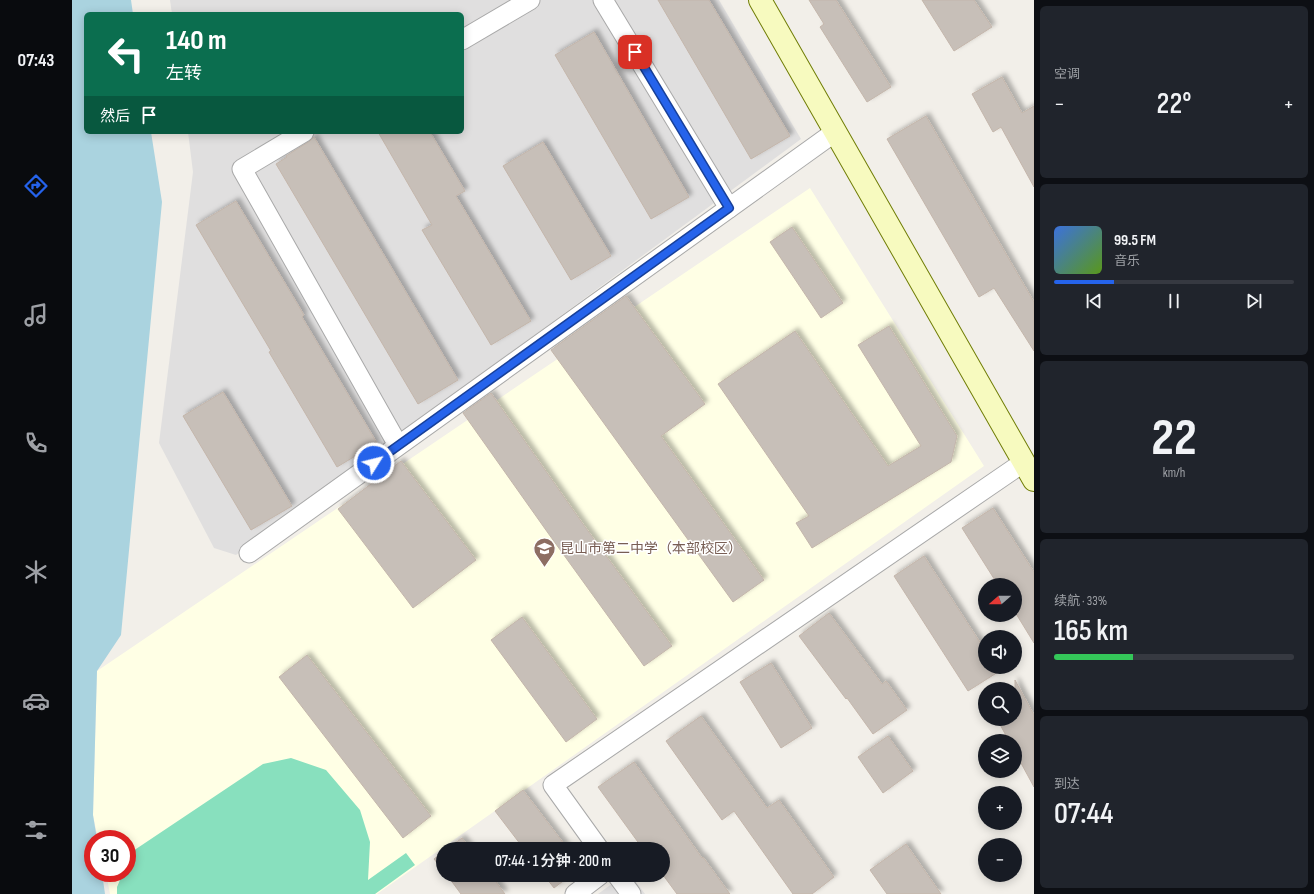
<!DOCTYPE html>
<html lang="zh">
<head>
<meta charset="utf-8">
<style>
	:root { --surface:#171b24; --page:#20242c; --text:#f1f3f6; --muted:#9ea1a6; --line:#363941; --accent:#2563eb }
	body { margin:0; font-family:"Sofia Sans Condensed","Noto Sans SC",sans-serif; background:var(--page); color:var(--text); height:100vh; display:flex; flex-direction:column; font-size:15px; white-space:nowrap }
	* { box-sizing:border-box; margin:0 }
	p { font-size:13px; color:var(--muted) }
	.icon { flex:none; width:22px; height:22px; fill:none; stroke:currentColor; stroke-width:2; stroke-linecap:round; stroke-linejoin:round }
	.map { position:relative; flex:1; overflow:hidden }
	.side { display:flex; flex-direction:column; gap:6px; padding:6px; background:#0d0f14; width:280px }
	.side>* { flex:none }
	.guide { position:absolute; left:12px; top:12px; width:380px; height:122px; border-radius:6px; box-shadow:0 2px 10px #0003; background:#0b6e4f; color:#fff; overflow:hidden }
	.needle { width:26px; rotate:250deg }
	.fabs { position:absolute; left:906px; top:578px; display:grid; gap:8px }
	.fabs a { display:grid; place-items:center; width:44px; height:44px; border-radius:50%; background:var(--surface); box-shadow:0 2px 10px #0003; font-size:20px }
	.speed { position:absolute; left:12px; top:830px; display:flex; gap:8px; font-size:20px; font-weight:700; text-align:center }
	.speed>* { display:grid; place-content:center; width:52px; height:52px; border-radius:50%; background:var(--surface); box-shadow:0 2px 10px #0003; line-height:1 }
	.speed .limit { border:6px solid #d22; background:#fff; color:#111 }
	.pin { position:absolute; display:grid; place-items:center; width:34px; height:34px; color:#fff; margin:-17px; border-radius:8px; box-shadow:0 2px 6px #0006 }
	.me { position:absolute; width:44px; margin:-22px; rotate:54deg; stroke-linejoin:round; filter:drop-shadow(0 0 3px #0008) }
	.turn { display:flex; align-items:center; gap:14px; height:84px; padding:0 16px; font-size:18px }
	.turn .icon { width:52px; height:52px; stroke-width:2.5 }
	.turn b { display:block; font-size:28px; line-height:34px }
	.then { display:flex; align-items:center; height:38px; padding:0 16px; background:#0003; gap:8px; font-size:15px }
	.big { font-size:30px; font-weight:600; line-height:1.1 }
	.side .tile { flex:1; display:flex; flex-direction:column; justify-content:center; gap:6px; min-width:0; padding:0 14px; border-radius:6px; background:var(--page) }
	.side .dial { align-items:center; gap:0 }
	.dial b { font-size:52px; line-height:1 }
	.song { display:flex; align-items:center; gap:12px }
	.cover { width:48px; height:48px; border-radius:6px; background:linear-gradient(135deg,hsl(220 70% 55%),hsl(90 70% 35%)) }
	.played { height:4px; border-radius:2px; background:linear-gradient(90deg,var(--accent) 25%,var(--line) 25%) }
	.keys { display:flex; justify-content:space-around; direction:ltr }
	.heat { display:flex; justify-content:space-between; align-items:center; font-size:22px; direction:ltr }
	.charge { height:6px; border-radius:3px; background:linear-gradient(90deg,#34c759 33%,var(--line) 0) }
	.trip { position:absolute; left:364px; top:842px; width:234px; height:40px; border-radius:20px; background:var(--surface); box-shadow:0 2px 10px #0003; font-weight:600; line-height:40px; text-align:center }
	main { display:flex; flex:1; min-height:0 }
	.tab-bar { display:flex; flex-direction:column; width:72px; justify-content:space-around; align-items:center; background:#090b0e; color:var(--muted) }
	.tab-bar .icon { width:28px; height:28px }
	.tab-bar .on { color:var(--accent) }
	.tab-bar b { font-size:18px; color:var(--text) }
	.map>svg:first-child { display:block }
</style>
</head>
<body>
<main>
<nav class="tab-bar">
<b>07:43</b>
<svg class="icon on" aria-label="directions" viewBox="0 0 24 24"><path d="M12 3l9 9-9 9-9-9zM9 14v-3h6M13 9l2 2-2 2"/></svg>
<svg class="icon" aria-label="music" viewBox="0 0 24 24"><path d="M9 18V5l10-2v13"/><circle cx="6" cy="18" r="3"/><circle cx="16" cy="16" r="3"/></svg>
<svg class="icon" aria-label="phone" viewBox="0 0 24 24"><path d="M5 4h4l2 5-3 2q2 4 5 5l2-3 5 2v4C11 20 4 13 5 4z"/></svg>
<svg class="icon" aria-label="climate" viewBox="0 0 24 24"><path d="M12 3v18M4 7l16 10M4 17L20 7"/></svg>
<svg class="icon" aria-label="car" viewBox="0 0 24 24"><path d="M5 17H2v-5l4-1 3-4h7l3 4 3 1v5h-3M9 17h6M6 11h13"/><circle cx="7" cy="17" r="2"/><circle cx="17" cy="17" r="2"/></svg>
<svg class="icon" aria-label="filters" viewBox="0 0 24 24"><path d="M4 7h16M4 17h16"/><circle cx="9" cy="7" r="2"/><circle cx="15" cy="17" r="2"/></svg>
</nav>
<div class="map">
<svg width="962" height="894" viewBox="0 0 962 894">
	<defs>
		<filter id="shadow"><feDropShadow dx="3.5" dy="-3.5" stdDeviation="2" flood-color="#0004"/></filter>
	</defs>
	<rect width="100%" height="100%" fill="#f2efe9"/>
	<g fill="#e0dfdf">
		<path d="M 98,0 L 647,0 L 729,139 L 164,555 L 142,548 L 87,443 L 121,172 L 116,132 L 390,132 L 390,14 L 100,14 Z"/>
		<path d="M 552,875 L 559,875 L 573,894 L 526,894 Z"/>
	</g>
	<path fill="#ffffe5" d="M 738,188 L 912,466 L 305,894 L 38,894 L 34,873 L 55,873 L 55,839 L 26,839 L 21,815 L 25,671 Z"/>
	<path fill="#88e0be" d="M 219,758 L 254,770 L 288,810 L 298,842 L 296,880 L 334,853 L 343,865 L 303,894 L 45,894 L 45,887 L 51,873 L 55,873 L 55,864 L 61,851 L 191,764 Z"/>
	<path fill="#aad3df" d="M 0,0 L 59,0 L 61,14 L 14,14 L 14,132 L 79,132 L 90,202 L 49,635 L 25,671 L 21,815 L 25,839 L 21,839 L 21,873 L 30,873 L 33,894 L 0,894 Z"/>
	<g fill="#c7bfb8" stroke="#c4b6ab" filter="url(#shadow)">
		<path d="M 586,0 L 637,0 L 718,136 L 679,159 Z"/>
		<path d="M 737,0 L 764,0 L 819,87 L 795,102 L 748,27 L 752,24 Z"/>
		<path d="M 850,0 L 902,0 L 920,27 L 882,51 Z"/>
		<path d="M 522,32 L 617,197 L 579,219 L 483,55 Z"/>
		<path d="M 930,77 L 950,113 L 962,106 L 962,187 L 929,127 L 921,132 L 900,94 Z"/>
		<path d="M 854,116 L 962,302 L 962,351 L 922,288 L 907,297 L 815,139 Z"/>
		<path d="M 306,132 L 358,132 L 393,191 L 384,196 L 459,321 L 419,345 L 350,230 L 360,225 Z"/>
		<path d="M 242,137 L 386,380 L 346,404 L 204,164 L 215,157 L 214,156 L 238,141 Z"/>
		<path d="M 471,142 L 539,256 L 499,280 L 431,166 Z"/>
		<path d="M 164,201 L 232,315 L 230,317 L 305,443 L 265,467 L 197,352 L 199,351 L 124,225 Z"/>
		<path d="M 720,227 L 771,303 L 749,318 L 698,242 Z"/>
		<path d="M 554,296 L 633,404 L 589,436 L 692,580 L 661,602 L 479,350 Z"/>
		<path d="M 817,326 L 885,436 L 879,462 L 740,548 L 724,523 L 737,516 L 646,384 L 723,331 L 816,466 L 849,446 L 786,345 Z"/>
		<path d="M 151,392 L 220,506 L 179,530 L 111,416 Z"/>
		<path d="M 419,393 L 511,524 L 600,646 L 572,666 L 476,533 L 391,413 Z"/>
		<path d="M 329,461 L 404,560 L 341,608 L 266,509 Z"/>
		<path d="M 921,508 L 962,572 L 962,643 L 943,612 L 943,585 L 926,585 L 890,528 Z"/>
		<path d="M 852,556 L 913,650 L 913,667 L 934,667 L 896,691 L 822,576 Z"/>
		<path d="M 757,613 L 810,684 L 814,681 L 835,710 L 801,734 L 775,698 L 774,699 L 727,636 Z"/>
		<path d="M 450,617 L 525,719 L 494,742 L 419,640 Z"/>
		<path d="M 235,655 L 359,816 L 331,838 L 207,677 Z"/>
		<path d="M 699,663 L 740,728 L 709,748 L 668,682 Z"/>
		<path d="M 943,680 L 962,715 L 962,787 L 943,752 L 943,741 L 937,741 L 925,719 L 943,719 Z"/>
		<path d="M 629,716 L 695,808 L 707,800 L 762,877 L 740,894 L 721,894 L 662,811 L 650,820 L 594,741 Z"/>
		<path d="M 816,736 L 841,771 L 811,793 L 786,757 Z"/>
		<path d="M 562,762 L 630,858 L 631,857 L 658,894 L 605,894 L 591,875 L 591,849 L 571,849 L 526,787 Z"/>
		<path d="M 451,790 L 496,849 L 452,849 L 423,811 Z"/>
		<path d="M 390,838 L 399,849 L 375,849 Z"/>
		<path d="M 834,844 L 869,894 L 815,894 L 798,870 Z"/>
		<path d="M 371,852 L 371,870 L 362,859 Z"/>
		<path d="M 375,875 L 419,875 L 433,894 L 389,894 Z"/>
		<path d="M 472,875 L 499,875 L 482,888 Z"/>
	</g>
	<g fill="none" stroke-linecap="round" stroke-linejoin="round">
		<defs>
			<g id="street">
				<path d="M 531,0 L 657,208"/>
				<path d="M 390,40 L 458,0"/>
				<path d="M 232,132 L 170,169 L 326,445"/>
				<path d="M 177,553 L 763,132"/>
				<path d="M 527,849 L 481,785 L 952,462"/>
				<path d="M 545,875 L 559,894"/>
				<path d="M 503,894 L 528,875"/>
			</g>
			<path id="secondary" d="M 688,0 L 962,480"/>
		</defs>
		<use href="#street" stroke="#a9a9a9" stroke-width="21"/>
		<use href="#secondary" stroke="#707d05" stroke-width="24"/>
		<use href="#street" stroke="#fff" stroke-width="19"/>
		<use href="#secondary" stroke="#f7fabf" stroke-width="22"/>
	</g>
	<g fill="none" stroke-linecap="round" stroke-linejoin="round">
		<defs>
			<path id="route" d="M 302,463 L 657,208 L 563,52"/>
		</defs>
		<use href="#route" stroke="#184099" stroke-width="10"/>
		<use href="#route" stroke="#2563eb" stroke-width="7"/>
	</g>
	<defs>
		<symbol id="school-pin" viewBox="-11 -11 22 30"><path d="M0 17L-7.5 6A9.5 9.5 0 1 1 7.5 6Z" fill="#8d6e63" stroke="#fff"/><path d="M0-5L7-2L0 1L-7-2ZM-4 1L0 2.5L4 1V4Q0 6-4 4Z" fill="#fff"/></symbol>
	</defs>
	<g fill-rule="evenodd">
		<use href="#school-pin" x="460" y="536" width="25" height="34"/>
	</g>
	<g text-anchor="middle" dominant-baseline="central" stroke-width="3" stroke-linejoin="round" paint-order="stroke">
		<g font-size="14" fill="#785e54" stroke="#fff" text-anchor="start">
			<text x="488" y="548">昆山市第二中学（本部校区）</text>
		</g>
	</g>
</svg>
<div class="fabs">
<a><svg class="needle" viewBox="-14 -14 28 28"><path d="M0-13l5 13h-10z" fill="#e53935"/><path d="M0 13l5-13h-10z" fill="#9ea1a6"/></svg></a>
<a><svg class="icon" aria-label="sound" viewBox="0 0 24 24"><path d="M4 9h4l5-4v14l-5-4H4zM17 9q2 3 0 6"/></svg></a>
<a><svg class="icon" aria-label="search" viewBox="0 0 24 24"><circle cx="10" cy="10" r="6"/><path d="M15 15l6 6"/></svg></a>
<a><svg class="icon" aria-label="layers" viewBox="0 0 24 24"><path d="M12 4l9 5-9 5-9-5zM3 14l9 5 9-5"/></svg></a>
<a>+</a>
<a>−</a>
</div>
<div class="speed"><div class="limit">30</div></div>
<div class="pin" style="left:563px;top:52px;background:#d93025"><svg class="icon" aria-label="arrive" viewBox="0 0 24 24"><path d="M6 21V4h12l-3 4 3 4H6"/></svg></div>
<svg class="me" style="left:302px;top:463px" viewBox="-20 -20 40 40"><circle r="17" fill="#2563eb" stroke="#fff" stroke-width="3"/><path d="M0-11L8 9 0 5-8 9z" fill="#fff"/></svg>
<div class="trip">07:44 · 1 分钟 · 200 m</div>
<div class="guide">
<div class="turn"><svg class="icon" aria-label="left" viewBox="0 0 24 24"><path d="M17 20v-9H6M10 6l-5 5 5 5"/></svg><div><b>140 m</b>左转</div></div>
<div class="then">然后<svg class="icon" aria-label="arrive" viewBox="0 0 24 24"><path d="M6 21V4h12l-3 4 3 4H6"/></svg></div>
</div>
</div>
<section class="side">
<div class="tile"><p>空调</p>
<div class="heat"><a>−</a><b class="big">22°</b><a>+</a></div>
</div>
<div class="tile">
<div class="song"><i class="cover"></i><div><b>99.5 FM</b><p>音乐</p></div></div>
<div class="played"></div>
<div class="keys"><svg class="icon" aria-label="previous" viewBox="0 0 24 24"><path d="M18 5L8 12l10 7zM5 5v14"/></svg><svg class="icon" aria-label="pause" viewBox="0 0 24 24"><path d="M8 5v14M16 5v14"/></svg><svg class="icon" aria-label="next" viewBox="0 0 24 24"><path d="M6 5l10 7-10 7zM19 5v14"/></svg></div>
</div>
<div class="tile dial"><b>22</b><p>km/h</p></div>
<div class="tile"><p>续航 · 33%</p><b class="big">165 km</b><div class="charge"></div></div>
<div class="tile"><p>到达</p><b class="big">07:44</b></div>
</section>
</main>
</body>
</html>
